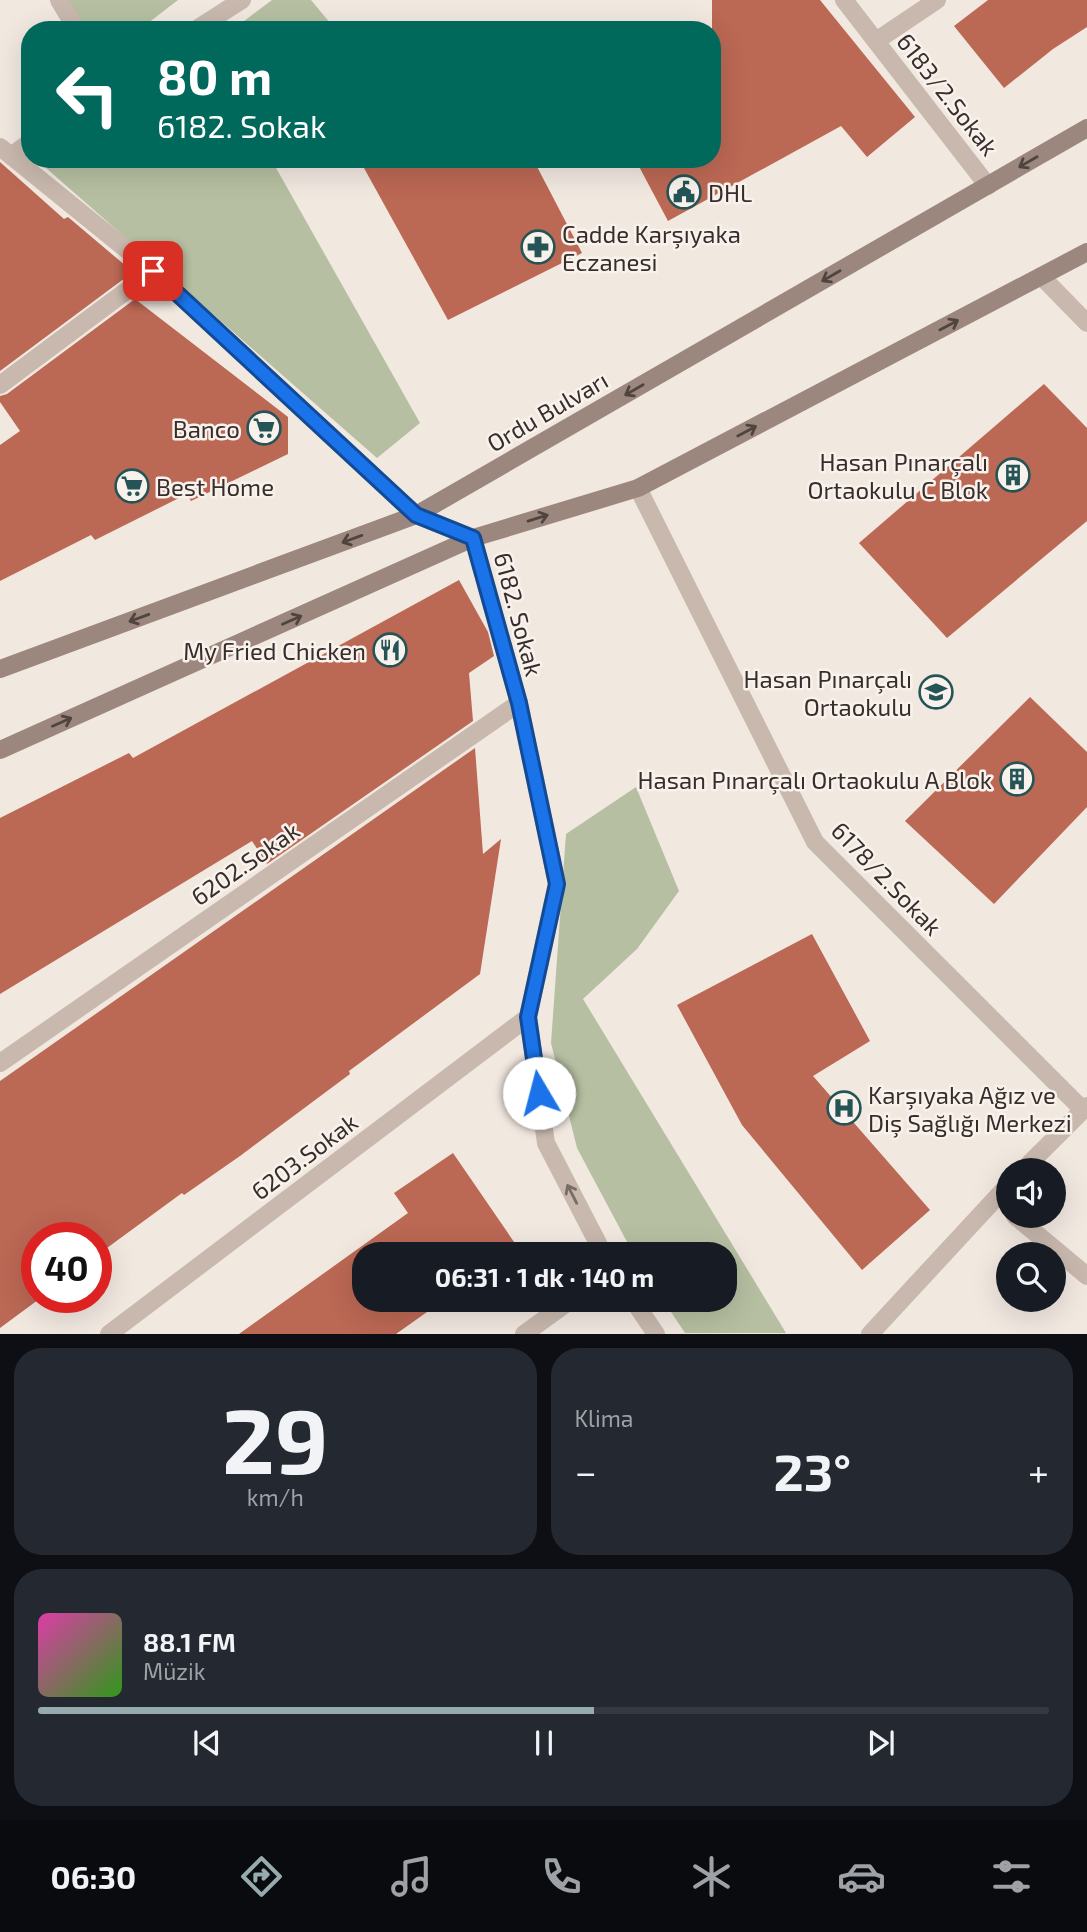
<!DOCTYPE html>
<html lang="tr">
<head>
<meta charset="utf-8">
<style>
	:root { --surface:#171b24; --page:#242831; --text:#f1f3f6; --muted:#9ea1a6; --line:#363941; --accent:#95abae }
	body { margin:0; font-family:"Exo 2",sans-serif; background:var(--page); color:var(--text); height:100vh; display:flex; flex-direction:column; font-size:26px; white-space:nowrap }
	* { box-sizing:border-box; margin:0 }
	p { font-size:23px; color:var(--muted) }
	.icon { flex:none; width:38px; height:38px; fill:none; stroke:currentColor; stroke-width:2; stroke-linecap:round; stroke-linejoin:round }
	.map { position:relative; height:1334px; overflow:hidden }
	.sheet { display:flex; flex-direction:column; gap:14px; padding:14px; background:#0d0f14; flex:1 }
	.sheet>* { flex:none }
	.hud { position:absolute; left:21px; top:21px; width:700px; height:147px; border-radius:28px; box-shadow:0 7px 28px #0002; background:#00695c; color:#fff; overflow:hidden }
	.controls { position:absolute; left:996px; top:1158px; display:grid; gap:14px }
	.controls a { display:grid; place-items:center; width:70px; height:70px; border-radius:50%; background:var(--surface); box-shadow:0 7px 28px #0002; font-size:35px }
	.speed { position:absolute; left:21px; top:1222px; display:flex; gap:14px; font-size:35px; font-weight:700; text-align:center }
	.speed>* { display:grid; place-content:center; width:91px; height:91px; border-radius:50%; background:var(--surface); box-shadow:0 7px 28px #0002; line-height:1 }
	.speed .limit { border:10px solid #d22; background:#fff; color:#111 }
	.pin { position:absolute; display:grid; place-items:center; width:60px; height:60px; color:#fff; margin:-30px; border-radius:14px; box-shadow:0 4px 10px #0006 }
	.me { position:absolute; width:77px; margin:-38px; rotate:352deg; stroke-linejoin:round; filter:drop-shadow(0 0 5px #0008) }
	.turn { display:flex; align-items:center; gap:24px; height:147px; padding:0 21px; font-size:32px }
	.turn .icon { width:91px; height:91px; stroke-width:2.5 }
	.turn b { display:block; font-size:49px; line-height:60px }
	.big { font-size:52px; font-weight:700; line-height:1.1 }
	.sheet .tile { flex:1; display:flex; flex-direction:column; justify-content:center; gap:10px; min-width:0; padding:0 24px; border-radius:28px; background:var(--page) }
	.sheet .dial { align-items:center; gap:0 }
	.dial b { font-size:91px; line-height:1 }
	.song { display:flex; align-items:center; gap:21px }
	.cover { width:84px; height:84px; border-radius:10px; background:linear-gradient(135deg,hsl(320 70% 55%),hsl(110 70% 35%)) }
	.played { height:7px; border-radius:4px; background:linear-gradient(90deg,var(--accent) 55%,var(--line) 55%) }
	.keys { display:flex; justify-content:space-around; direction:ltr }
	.heat { display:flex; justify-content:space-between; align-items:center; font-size:38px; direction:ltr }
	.sheet .tiles { flex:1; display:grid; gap:14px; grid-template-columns:1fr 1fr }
	.tile:last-child { grid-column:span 2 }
	.trip { position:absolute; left:352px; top:1242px; width:385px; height:70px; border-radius:28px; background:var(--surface); box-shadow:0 7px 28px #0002; font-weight:700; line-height:70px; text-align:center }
	.tab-bar { display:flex; height:112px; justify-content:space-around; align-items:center; background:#090b0e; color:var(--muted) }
	.tab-bar .icon { width:49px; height:49px }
	.tab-bar .active { color:var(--accent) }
	.tab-bar b { font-size:32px; color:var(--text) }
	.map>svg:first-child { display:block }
</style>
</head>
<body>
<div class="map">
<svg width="1087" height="1334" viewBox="0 0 1087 1334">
	<rect width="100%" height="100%" fill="#f1e8e0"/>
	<g fill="#b6bfa1">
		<path d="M 53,0 L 178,0 L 139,30 L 71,30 Z"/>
		<path d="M 272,0 L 311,0 L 336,30 L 232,30 Z"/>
		<path d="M 58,159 L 271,159 L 420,423 L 377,458 L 46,168 Z"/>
		<path d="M 636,787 L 679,891 L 637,949 L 583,999 L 786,1333 L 685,1333 L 663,1300 L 724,1300 L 724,1255 L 634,1255 L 577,1148 L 551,1043 L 566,834 Z"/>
	</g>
	<g fill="#bb6854">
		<path d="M 712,0 L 820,0 L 915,117 L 867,157 L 841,126 L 668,221 L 635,159 L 712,159 Z"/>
		<path d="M 988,0 L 1087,0 L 1087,27 L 1053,49 L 1004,88 L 954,26 Z"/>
		<path d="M 359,159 L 533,159 L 582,253 L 448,320 Z"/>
		<path d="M 0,162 L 64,219 L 68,217 L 133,272 L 0,371 Z"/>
		<path d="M 135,299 L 288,417 L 288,454 L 191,501 L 187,494 L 95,540 L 91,535 L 0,581 L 0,445 L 20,431 L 0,402 L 0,396 L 7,394 Z"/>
		<path d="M 1044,384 L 1087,428 L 1087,521 L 947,638 L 859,543 Z"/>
		<path d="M 459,580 L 488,632 L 494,656 L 469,673 L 473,721 L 267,864 L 252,841 L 0,994 L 0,818 L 129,753 L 133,758 Z"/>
		<path d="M 1030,697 L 1087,752 L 1087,807 L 994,904 L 905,821 Z"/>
		<path d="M 475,748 L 483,854 L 501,839 L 480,974 L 349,1071 L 350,1074 L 240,1156 L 184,1195 L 182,1193 L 96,1256 L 96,1237 L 37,1237 L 37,1297 L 42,1297 L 0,1328 L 0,1081 Z"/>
		<path d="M 812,934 L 870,1041 L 813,1076 L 930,1210 L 862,1270 L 742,1125 L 677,1005 Z"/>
		<path d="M 453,1153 L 523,1255 L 364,1255 L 364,1300 L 444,1300 L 396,1334 L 239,1334 L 408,1213 L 394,1193 Z"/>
	</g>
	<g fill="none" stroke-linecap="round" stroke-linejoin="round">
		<g stroke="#c8b8ad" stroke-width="18">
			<path d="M 59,0 L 77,30"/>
			<path d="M 844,0 L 988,186"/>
			<path d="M 195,30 L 242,0"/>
			<path d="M 876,41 L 937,0"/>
			<path d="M 11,156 L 30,142"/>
			<path d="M 1041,276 L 1087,323"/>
			<path d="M 0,385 L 153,271"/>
			<path d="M 638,488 L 815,842 L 1083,1110"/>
			<path d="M 0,1063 L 519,703"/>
			<path d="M 1022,1171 L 1087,1106"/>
			<path d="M 1015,1216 L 1087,1276"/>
			<path d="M 109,1334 L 528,1017"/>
			<path d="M 524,1334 L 571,1300"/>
			<path d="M 870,1334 L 1008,1185"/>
		</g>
		<g stroke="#c8b8ad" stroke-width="18">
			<path d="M 0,147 L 153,271 L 416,515 L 473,538 L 519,703 L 557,884 L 528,1017 L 546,1143 L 604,1255"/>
			<path d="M 633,1300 L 656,1334"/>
		</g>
		<g stroke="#9c877e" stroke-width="18">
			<path d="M 0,669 L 416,515 L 1087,128"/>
			<path d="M 0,750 L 473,538 L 638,488 L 1087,252"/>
		</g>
	</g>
	<defs><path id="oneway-shaft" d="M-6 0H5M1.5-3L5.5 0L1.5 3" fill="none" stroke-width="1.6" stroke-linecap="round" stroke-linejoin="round" transform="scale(1.75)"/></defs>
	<g stroke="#504440">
		<use href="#oneway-shaft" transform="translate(1028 162) rotate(150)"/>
		<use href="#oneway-shaft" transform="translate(831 276) rotate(150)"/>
		<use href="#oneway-shaft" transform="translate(949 325) rotate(-28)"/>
		<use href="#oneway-shaft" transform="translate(634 390) rotate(150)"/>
		<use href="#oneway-shaft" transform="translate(747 431) rotate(-28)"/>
		<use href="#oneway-shaft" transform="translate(538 518) rotate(-17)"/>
		<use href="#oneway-shaft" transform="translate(352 539) rotate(160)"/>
		<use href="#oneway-shaft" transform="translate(139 618) rotate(160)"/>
		<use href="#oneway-shaft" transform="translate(292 620) rotate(-24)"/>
		<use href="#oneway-shaft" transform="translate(62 722) rotate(-24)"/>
	</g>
	<use stroke="#786c66" href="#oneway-shaft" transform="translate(572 1194) rotate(-117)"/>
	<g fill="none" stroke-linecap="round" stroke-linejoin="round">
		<defs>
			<path id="route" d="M 153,271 L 416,515 L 473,538 L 519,703 L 557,884 L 528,1017 L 539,1093"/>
		</defs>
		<use href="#route" stroke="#114b97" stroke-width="18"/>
		<use href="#route" stroke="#1a73e8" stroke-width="12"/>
	</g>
	<defs>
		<symbol id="civic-ring" viewBox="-11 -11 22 22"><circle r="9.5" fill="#f9f2ec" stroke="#245455" stroke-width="1.5"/><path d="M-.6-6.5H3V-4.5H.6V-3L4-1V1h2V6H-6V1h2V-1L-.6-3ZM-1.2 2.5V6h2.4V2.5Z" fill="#245455"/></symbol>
		<symbol id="pharmacy-ring" viewBox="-11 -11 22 22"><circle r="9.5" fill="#f9f2ec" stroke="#245455" stroke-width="1.5"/><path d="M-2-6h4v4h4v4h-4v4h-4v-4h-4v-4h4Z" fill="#245455"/></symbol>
		<symbol id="supermarket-ring" viewBox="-11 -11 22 22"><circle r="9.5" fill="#f9f2ec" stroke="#245455" stroke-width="1.5"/><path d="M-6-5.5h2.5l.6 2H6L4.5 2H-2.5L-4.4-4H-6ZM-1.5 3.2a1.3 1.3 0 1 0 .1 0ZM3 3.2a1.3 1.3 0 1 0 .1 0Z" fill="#245455"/></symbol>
		<symbol id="building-ring" viewBox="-11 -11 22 22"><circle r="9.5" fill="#f9f2ec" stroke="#245455" stroke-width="1.5"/><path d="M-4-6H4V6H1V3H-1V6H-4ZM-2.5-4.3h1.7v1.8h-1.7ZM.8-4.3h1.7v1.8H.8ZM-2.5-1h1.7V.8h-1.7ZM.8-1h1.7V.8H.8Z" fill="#245455"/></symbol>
		<symbol id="restaurant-ring" viewBox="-11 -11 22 22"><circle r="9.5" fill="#f9f2ec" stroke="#245455" stroke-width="1.5"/><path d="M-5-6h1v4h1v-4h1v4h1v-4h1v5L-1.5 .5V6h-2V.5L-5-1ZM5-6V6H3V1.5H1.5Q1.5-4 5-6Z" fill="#245455"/></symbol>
		<symbol id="school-ring" viewBox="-11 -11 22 22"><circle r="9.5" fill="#f9f2ec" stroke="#245455" stroke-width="1.5"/><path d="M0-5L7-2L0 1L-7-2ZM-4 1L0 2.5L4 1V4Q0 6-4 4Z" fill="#245455"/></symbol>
		<symbol id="hospital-ring" viewBox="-11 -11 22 22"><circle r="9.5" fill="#f9f2ec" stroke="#245455" stroke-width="1.5"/><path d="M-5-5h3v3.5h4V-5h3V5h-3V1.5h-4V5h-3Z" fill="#245455"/></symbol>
	</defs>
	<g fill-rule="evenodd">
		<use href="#civic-ring" x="665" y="173" width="38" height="38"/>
		<use href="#pharmacy-ring" x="519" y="228" width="38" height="38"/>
		<use href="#supermarket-ring" x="245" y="409" width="38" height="38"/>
		<use href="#building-ring" x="994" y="456" width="38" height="38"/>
		<use href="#supermarket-ring" x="113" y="467" width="38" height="38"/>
		<use href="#restaurant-ring" x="371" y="631" width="38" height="38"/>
		<use href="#school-ring" x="917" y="673" width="38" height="38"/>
		<use href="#building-ring" x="998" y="760" width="38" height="38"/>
		<use href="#hospital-ring" x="825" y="1089" width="38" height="38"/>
	</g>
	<g text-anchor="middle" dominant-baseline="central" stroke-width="5" stroke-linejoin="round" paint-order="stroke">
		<g font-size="24" fill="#372e2b" stroke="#f9f2ec">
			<text transform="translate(948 94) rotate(52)">6183/2.Sokak</text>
			<text transform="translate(547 411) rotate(-30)">Ordu Bulvarı</text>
			<text transform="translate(519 614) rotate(75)">6182. Sokak</text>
			<text transform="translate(245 863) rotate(-35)">6202.Sokak</text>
			<text transform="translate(887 878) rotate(46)">6178/2.Sokak</text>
			<text transform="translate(304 1156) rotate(-37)">6203.Sokak</text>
		</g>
		<g font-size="24" fill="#372e2b" stroke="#f9f2ec" text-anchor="end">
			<text x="708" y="192" text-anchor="start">DHL</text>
			<text x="562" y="233" text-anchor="start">Cadde Karşıyaka<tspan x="562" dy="28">Eczanesi</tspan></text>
			<text x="240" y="428">Banco</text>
			<text x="988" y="461">Hasan Pınarçalı<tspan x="988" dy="28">Ortaokulu C Blok</tspan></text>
			<text x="156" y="486" text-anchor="start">Best Home</text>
			<text x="366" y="650">My Fried Chicken</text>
			<text x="912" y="678">Hasan Pınarçalı<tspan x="912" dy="28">Ortaokulu</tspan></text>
			<text x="992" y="779">Hasan Pınarçalı Ortaokulu A Blok</text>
			<text x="868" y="1094" text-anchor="start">Karşıyaka Ağız ve<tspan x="868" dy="28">Diş Sağlığı Merkezi</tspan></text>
		</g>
	</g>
</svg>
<div class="controls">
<a><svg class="icon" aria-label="sound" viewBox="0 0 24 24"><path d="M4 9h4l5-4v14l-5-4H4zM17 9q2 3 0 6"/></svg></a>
<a><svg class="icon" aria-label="search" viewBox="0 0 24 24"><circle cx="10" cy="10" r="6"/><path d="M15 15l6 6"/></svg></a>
</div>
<div class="speed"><div class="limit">40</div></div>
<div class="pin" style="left:153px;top:271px;background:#d93025"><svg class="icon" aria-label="arrive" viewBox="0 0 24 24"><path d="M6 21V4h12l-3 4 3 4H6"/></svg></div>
<svg class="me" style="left:539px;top:1093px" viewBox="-20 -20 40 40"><circle r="19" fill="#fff"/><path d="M0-13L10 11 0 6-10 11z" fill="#1a73e8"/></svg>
<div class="trip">06:31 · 1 dk · 140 m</div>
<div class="hud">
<div class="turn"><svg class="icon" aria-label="left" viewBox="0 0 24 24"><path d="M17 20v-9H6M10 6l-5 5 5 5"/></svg><div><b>80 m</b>6182. Sokak</div></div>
</div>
</div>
<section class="sheet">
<div class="tiles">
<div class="tile dial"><b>29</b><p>km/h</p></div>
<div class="tile"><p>Klima</p>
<div class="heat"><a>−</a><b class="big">23°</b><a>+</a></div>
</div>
<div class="tile">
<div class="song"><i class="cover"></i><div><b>88.1 FM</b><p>Müzik</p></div></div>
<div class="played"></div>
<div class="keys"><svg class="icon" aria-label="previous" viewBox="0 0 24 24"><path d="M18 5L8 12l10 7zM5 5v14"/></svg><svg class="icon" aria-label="pause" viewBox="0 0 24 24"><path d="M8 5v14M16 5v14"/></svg><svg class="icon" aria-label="next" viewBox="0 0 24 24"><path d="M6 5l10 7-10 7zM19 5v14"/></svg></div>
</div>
</div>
</section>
<nav class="tab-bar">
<b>06:30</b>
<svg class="icon active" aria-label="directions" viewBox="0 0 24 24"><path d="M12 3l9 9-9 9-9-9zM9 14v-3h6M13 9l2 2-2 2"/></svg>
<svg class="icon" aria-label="music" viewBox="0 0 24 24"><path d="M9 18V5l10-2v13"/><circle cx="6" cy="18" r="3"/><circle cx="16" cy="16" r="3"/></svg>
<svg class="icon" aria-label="phone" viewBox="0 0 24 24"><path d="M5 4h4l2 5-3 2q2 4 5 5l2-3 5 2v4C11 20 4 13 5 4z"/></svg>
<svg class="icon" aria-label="climate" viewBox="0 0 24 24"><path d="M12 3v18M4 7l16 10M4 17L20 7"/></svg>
<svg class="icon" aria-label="car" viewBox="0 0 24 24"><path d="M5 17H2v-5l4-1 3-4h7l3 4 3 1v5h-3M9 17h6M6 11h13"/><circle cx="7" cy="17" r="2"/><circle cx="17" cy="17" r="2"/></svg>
<svg class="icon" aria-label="filters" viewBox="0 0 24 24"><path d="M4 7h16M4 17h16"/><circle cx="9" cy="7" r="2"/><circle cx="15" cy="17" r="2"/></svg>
</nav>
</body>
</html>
